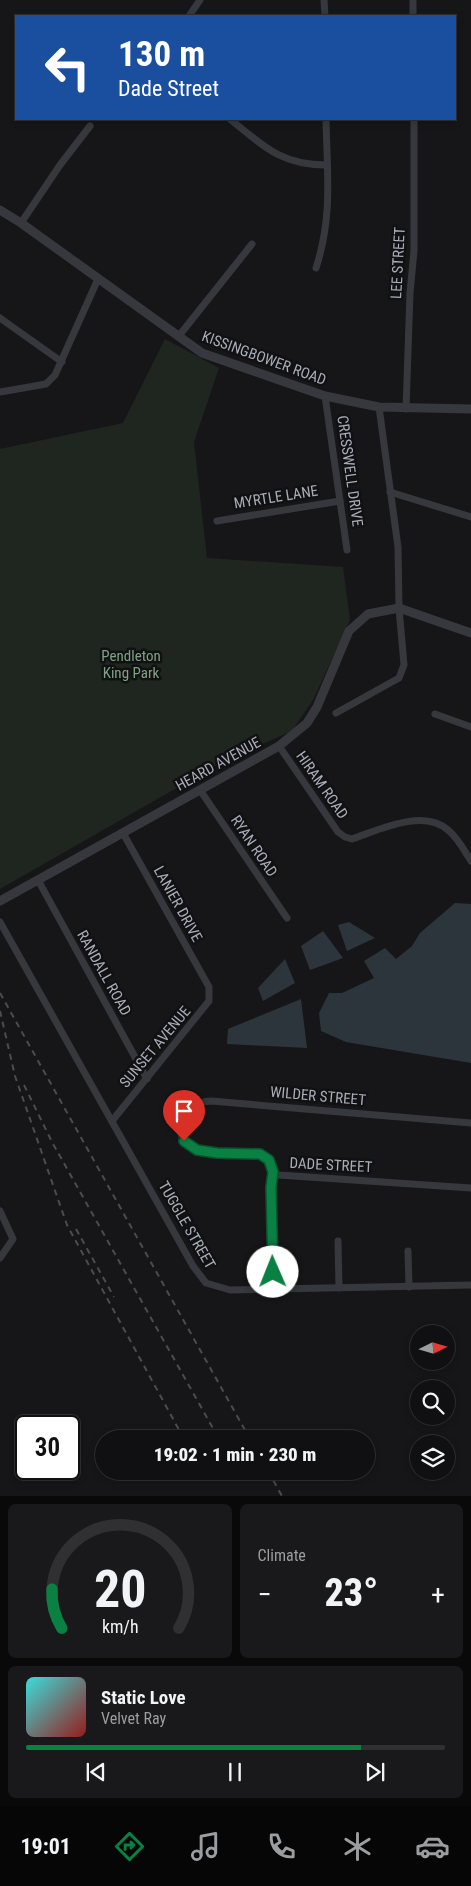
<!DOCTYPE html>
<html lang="en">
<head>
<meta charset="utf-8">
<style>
	:root { --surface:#101012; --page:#19191b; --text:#f1f3f6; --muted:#9c9d9f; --line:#303032; --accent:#0b8043 }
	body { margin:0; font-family:"Roboto Condensed",sans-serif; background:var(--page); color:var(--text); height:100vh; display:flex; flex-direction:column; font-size:19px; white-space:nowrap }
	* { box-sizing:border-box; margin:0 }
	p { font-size:16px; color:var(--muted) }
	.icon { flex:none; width:28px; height:28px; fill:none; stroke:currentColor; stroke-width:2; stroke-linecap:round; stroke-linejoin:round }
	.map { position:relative; height:1496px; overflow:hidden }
	.panel { display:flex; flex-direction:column; gap:8px; padding:8px; background:#09090a; flex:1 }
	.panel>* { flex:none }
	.hud { position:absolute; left:15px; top:15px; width:441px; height:105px; border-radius:0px; box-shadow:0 2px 8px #0003,0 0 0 1px var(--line); background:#1a4fa0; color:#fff; overflow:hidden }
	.needle { width:32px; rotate:85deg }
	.tools { position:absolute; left:410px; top:1325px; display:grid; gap:10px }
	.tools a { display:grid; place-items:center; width:45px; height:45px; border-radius:50%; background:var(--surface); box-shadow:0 2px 8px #0003,0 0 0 1px var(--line); font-size:25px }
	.speed { position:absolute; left:15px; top:1415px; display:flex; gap:10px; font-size:25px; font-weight:700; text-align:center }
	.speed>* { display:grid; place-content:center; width:65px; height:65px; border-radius:50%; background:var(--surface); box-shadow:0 2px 8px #0003,0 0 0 1px var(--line); line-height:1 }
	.speed .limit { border:2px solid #111; border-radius:8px; background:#fff; color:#111 }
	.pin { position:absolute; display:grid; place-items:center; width:42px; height:42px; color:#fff; margin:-51px -21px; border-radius:50% 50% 50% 0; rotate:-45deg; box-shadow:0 0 5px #0007 }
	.pin .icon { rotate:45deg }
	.me { position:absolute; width:55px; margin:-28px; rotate:359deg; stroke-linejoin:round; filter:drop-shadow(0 0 4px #0008) }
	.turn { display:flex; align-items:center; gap:18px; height:105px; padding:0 20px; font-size:22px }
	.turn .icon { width:65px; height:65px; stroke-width:2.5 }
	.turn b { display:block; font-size:35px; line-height:42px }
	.big { font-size:38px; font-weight:800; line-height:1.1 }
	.panel .card { flex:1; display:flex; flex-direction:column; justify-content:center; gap:8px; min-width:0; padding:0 18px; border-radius:8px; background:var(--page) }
	.panel .dial { align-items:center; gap:0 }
	.dial svg { height:130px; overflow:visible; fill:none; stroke:var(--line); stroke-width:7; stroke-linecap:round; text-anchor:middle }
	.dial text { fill:var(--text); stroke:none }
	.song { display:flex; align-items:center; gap:15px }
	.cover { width:60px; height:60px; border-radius:8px; background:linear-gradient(135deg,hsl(180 70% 55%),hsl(0 70% 35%)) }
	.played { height:5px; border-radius:2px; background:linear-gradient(90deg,var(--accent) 80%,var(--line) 80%) }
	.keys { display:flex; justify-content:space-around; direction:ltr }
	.heat { display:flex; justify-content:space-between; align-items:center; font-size:28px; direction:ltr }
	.panel .tiles { flex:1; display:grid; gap:8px; grid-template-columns:1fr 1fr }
	.card:last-child { grid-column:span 2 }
	.trip { position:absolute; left:95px; top:1430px; width:280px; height:50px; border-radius:25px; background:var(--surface); box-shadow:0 2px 8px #0003,0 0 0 1px var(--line); font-weight:800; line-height:50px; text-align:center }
	.tabs { display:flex; height:80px; justify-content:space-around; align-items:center; background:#060607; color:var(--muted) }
	.tabs .icon { width:35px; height:35px }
	.tabs .selected { color:var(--accent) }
	.tabs b { font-size:22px; color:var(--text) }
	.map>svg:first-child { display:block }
</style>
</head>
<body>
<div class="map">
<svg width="471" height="1496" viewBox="0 0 471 1496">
	<rect width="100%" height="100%" fill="#161618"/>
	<path fill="#1e261f" d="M 165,339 L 219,368 L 194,442 L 207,558 L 343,567 L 350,620 L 313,700 L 292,731 L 224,761 L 0,889 L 0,449 L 123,423 Z"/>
	<g fill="#2c353c">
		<path d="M 455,903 L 471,904 L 471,1063 L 346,1042 L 321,1031 L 319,1013 L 329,993 L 342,993 L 374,978 L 364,961 L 385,948 L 396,959 L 412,946 L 420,933 Z"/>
		<path d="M 349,922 L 375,938 L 347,951 L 338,925 Z"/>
		<path d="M 323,931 L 343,958 L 310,970 L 301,946 Z"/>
		<path d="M 285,959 L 295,983 L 263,1001 L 258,988 Z"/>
		<path d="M 301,999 L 307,1048 L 227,1044 L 228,1029 Z"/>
	</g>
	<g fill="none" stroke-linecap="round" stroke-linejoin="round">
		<g stroke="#37383d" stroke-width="7">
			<path d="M 324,0 L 325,16"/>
			<path d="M 413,0 L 413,16"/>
			<path d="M 189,16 L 200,0"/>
			<path d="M 230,119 C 263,146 281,165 326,165"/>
			<path d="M 21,223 L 60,165 L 90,126"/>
			<path d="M 316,268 C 333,216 327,172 326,119"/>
			<path d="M 0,318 L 62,362"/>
			<path d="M 178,337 L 252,244"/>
			<path d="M 0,392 L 46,384 L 55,375 L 98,279"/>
			<path d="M 325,396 L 347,550"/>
			<path d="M 406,409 L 410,293 L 414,251 L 414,119"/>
			<path d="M 390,492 L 471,517"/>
			<path d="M 217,521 L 340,501"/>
			<path d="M 336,713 L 399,678 L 404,665 L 399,608 L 398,547 L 379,407"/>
			<path d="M 435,714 L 471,727"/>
			<path d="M 279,746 L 338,832 L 345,837 L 352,839 C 379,830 423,808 448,830 C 458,838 464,850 471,861"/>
			<path d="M 200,790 L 287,918"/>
			<path d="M 38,880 L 147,1079"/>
			<path d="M 0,922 L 193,1266 L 206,1283 L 230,1290 L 471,1285"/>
			<path d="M 112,1121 L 209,1001 L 209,987 L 123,833"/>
			<path d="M 471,1123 L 211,1101 C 200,1101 196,1106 188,1113 C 182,1119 179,1126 181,1134 C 188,1163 244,1149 264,1155 C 272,1161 269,1172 279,1175 L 471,1188"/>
			<path d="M 273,1172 L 271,1187 L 274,1289"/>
			<path d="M 0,1211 L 13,1239 L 0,1258"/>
			<path d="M 338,1241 L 339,1288"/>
			<path d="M 408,1251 L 409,1287"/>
		</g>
		<g stroke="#37383d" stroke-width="9">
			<path d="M 0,210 L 21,223 L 202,353 L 325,396 L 379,407 L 471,409"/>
			<path d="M 0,901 L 279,746 L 307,723 L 317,707 L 349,631 L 368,614 L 399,608 L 471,633"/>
		</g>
		<g stroke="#4a4c52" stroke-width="2" stroke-dasharray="6 5" stroke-linecap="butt">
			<path d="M 0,993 L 250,1439"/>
			<path d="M 0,1011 L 15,1076 L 67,1225 L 184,1439"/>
			<path d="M 24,1085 L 52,1142 L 219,1439"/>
			<path d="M 76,1229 L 114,1297"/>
			<path d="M 202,1471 L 203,1472"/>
			<path d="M 268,1471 L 282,1496"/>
		</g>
	</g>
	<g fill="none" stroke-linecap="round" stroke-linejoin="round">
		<defs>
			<path id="route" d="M 184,1141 L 197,1150 L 217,1153 L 260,1154 L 269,1160 L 273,1172 L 271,1187 L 273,1272"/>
		</defs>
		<use href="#route" stroke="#07532c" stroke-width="12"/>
		<use href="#route" stroke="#0b8043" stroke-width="9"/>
	</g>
	<g text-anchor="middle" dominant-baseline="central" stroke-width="5" stroke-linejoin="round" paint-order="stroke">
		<g font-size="15" fill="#a8adb8" stroke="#111113">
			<text transform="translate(398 263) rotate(-87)">LEE STREET</text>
			<text transform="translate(264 358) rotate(20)">KISSINGBOWER ROAD</text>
			<text transform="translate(350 471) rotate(82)">CRESSWELL DRIVE</text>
			<text transform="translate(276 497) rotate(-9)">MYRTLE LANE</text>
			<text transform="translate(218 764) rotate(-29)">HEARD AVENUE</text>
			<text transform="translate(322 785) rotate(55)">HIRAM ROAD</text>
			<text transform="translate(254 846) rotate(56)">RYAN ROAD</text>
			<text transform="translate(178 904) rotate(61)">LANIER DRIVE</text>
			<text transform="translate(104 973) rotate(61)">RANDALL ROAD</text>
			<text transform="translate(155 1047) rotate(-50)">SUNSET AVENUE</text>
			<text transform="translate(318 1096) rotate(5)">WILDER STREET</text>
			<text transform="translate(331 1165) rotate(3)">DADE STREET</text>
			<text transform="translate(187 1225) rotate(60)">TUGGLE STREET</text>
		</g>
		<g font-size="15" fill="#7fa381" stroke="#111113">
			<text x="131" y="656">Pendleton<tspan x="131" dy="17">King Park</tspan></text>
		</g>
	</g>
</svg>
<div class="tools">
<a><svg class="needle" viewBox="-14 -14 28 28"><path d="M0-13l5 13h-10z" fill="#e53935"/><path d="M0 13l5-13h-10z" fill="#9c9d9f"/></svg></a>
<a><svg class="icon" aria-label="search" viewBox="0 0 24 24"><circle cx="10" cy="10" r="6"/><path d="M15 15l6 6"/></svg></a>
<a><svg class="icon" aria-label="layers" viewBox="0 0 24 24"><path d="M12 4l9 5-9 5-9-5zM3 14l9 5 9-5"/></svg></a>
</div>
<div class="speed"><div class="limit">30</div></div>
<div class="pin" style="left:184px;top:1141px;background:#d93025"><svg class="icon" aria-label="arrive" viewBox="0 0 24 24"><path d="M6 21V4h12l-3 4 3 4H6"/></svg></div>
<svg class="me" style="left:273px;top:1272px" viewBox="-20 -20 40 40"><circle r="19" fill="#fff"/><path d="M0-13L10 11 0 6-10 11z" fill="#0b8043"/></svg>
<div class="trip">19:02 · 1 min · 230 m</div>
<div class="hud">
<div class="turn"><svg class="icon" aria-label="left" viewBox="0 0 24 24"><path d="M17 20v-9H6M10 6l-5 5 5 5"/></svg><div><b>130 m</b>Dade Street</div></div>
</div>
</div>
<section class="panel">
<div class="tiles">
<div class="card dial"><svg viewBox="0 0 100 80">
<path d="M14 69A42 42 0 1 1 86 69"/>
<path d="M14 69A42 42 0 0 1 8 45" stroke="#0b8043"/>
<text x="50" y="56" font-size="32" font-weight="700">20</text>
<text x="50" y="72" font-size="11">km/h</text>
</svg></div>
<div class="card"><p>Climate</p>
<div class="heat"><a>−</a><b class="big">23°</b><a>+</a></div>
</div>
<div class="card">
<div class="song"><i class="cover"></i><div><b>Static Love</b><p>Velvet Ray</p></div></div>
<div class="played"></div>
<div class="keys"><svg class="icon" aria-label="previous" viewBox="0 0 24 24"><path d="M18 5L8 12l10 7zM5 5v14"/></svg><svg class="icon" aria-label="pause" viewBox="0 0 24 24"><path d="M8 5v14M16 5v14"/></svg><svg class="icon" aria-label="next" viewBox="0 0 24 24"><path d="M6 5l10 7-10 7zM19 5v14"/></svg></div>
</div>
</div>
</section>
<nav class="tabs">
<b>19:01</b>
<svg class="icon selected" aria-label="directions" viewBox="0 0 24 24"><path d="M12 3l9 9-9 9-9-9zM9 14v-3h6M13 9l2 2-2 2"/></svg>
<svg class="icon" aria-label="music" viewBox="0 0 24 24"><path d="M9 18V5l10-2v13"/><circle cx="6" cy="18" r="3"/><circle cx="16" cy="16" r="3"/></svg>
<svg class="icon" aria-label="phone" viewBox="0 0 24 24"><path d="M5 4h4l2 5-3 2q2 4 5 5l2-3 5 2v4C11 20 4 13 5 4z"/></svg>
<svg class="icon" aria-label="climate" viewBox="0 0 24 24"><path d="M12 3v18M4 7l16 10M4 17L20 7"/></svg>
<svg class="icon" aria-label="car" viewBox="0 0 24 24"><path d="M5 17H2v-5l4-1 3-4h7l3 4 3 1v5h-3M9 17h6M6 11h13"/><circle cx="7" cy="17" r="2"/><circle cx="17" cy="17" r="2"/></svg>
</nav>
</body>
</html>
